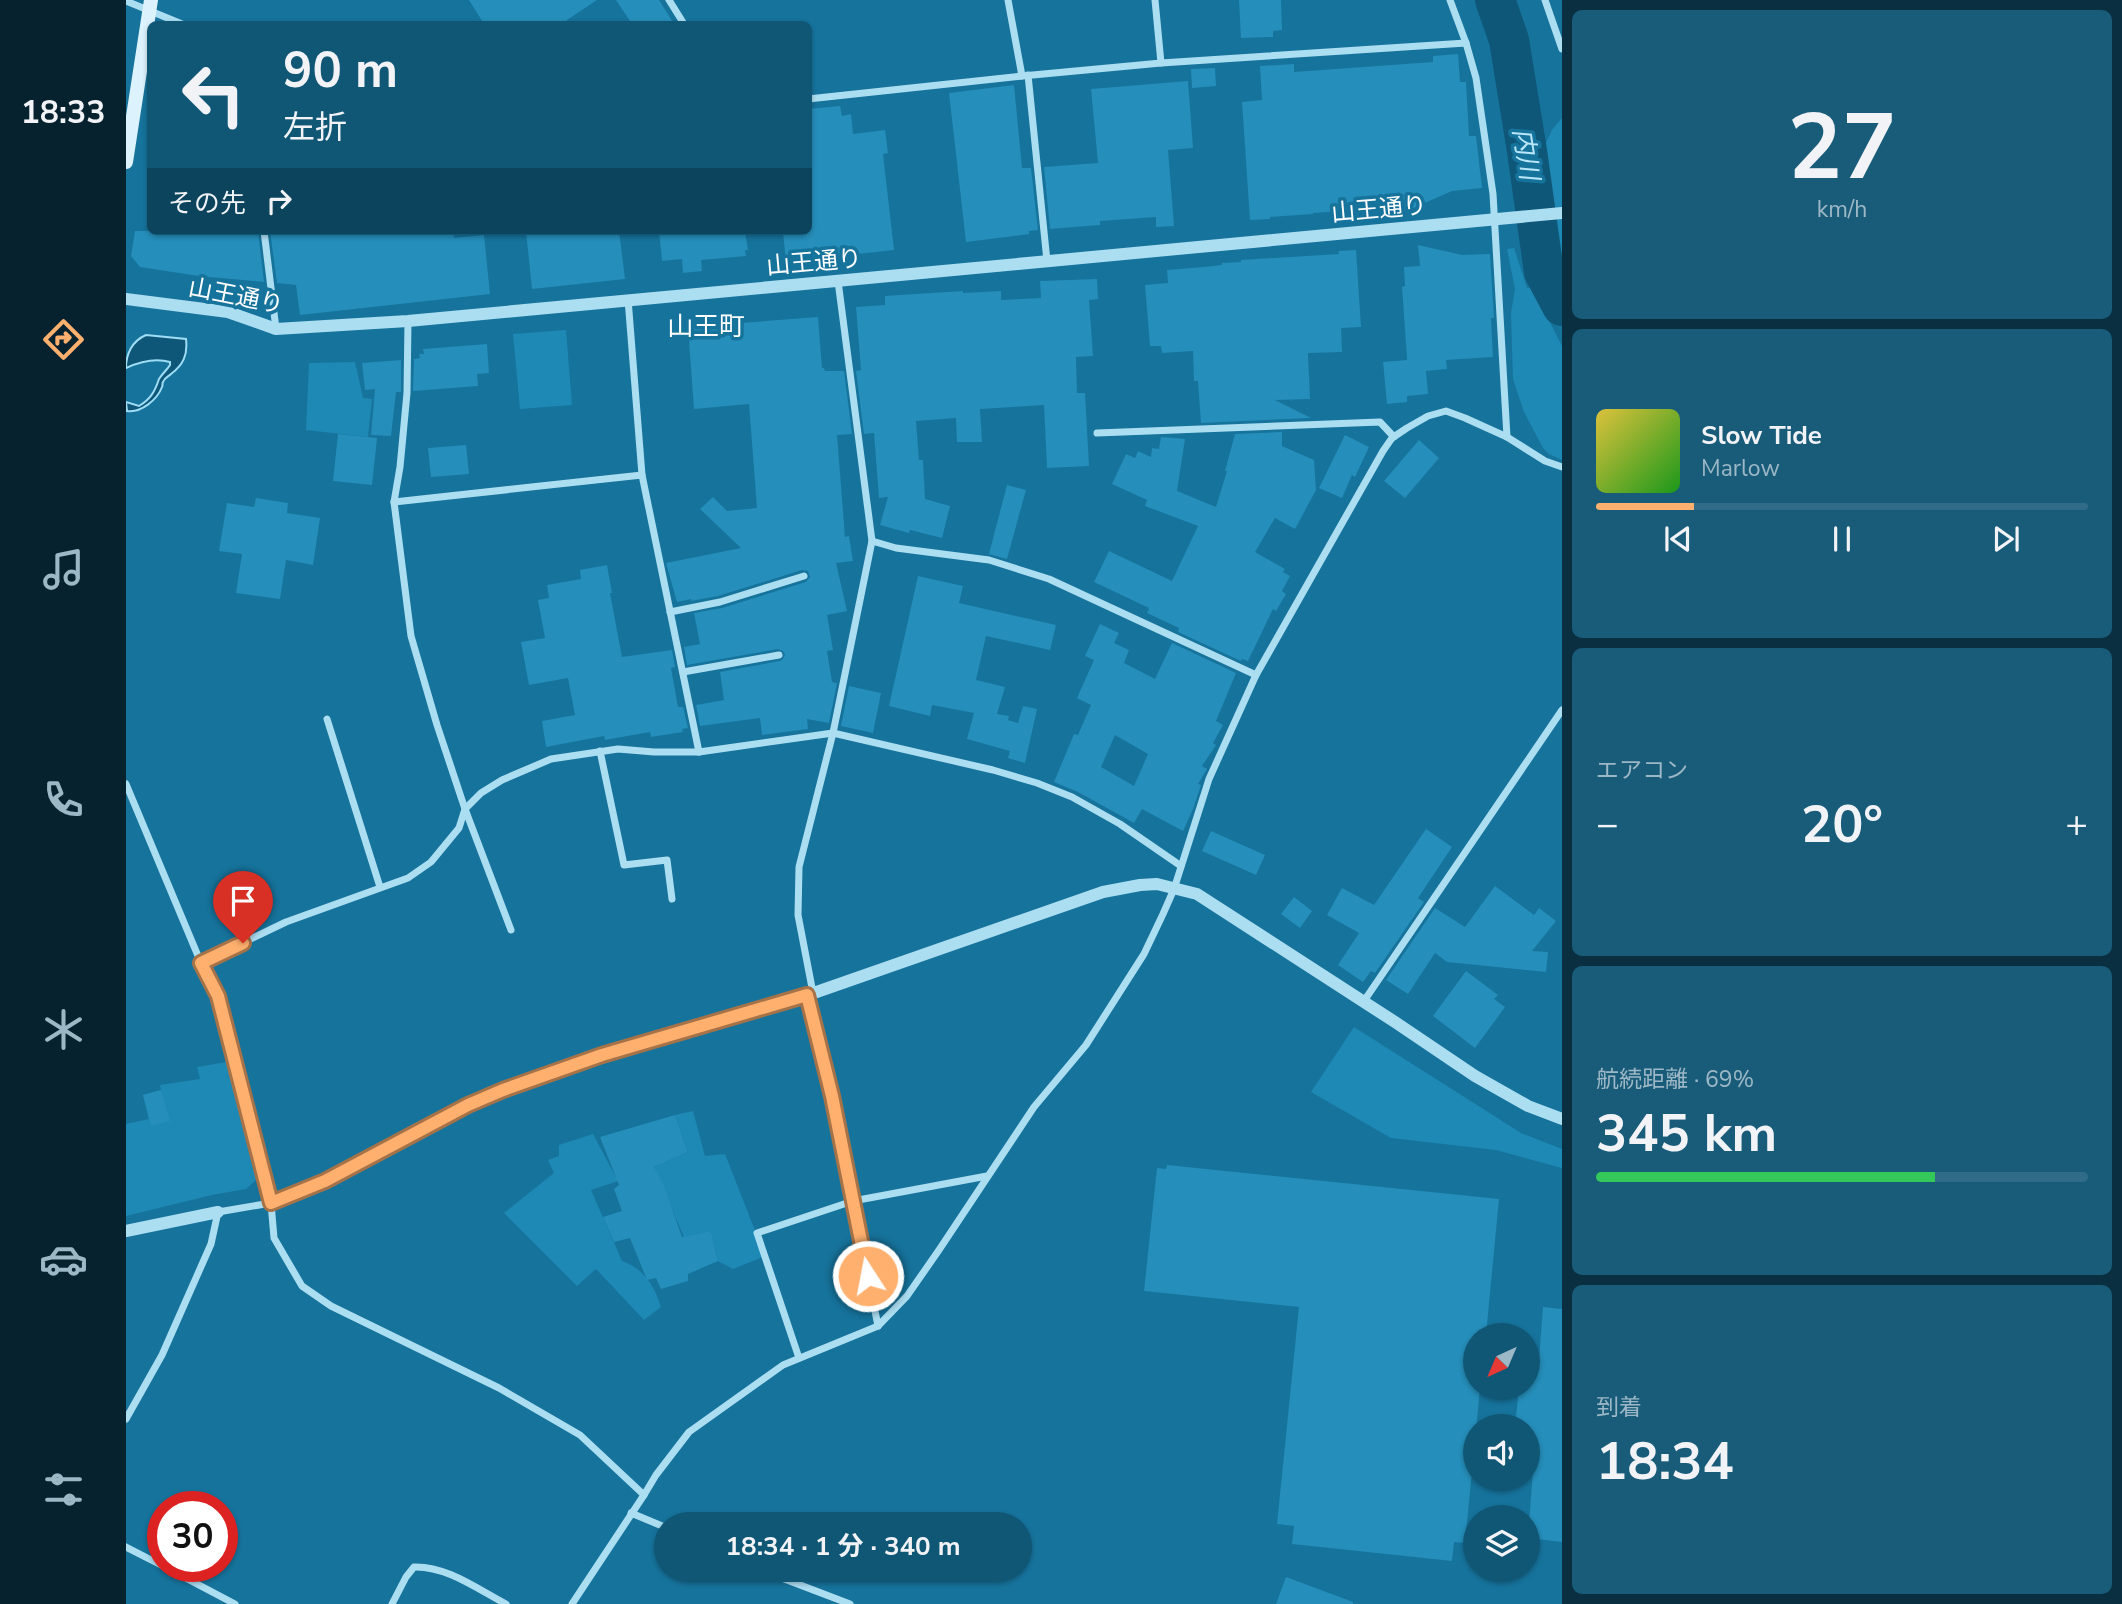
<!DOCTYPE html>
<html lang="ja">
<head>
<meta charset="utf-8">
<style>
	:root { --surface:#105675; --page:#195c7a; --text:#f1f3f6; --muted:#9cb7c5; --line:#306c87; --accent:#ffb06e }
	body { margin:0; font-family:"Nunito Sans","Noto Sans JP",sans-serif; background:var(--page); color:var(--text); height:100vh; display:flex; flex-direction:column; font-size:26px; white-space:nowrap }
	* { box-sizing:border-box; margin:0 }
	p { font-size:23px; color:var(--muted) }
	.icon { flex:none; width:38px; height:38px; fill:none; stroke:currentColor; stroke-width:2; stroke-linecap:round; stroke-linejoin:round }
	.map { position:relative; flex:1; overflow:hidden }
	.drawer { display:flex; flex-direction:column; gap:10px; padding:10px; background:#092f40; width:560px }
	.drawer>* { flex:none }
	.hud { position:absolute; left:21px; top:21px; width:665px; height:214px; border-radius:10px; box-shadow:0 2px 5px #0004; background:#105675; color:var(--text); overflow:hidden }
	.needle { width:46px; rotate:224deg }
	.tools { position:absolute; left:1337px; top:1323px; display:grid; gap:14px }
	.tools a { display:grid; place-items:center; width:77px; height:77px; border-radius:50%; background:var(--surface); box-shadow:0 2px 5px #0004; font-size:35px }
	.speed { position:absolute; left:21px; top:1491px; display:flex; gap:14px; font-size:35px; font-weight:700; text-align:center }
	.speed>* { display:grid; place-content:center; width:91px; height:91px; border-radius:50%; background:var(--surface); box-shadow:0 2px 5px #0004; line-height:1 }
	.speed .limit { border:10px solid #d22; background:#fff; color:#111 }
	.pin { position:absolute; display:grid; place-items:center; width:60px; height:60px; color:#fff; margin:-72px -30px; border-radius:50% 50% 50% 0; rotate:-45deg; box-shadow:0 0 7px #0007 }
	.pin .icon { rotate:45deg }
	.me { position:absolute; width:77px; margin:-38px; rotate:349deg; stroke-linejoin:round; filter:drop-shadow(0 0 5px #0008) }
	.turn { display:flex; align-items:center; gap:24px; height:147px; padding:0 21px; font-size:32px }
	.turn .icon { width:91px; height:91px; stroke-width:2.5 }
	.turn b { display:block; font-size:49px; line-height:60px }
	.then { display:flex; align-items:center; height:66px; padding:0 21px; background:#0003; gap:14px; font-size:26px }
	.big { font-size:52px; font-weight:700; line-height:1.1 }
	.drawer .widget { flex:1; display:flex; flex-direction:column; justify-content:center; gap:10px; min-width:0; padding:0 24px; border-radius:10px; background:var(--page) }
	.drawer .dial { align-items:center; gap:0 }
	.dial b { font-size:91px; line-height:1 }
	.song { display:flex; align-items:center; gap:21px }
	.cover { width:84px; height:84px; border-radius:10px; background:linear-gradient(135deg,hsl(50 70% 55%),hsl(120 70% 35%)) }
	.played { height:7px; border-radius:4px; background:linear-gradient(90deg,var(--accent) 20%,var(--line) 20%) }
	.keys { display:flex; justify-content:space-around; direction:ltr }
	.heat { display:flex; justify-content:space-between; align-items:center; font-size:38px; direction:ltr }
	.charge { height:10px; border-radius:5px; background:linear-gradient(90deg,#34c759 69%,var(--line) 0) }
	.trip { position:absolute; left:528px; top:1512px; width:378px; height:70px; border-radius:35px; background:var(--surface); box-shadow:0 2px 5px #0004; font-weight:700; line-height:70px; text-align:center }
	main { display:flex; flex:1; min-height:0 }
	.tabs { display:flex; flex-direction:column; width:126px; justify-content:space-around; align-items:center; background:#06222f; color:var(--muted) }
	.tabs .icon { width:49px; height:49px }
	.tabs .current { color:var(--accent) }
	.tabs b { font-size:32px; color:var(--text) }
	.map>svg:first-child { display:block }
</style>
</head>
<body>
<main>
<nav class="tabs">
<b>18:33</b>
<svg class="icon current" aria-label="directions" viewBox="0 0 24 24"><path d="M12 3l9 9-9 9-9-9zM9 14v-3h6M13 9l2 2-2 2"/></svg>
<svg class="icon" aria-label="music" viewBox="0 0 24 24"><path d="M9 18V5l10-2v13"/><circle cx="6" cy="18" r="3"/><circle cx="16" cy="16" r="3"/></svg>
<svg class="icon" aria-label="phone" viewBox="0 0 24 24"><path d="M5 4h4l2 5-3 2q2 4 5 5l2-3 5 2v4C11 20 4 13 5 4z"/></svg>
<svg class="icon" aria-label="climate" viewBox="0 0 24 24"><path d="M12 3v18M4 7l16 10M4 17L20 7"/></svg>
<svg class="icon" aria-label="car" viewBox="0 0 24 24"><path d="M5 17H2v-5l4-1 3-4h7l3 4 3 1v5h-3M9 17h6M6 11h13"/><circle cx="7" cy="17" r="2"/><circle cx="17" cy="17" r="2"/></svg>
<svg class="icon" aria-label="filters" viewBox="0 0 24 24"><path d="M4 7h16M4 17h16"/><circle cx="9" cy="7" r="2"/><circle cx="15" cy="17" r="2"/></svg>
</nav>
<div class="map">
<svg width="1436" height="1604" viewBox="0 0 1436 1604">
	<rect width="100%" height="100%" fill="#16739c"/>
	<g fill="#1f89b5">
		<path d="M 1436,118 L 1436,256 L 1432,245 L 1417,149 L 1426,130 Z"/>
		<path d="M 1388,248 L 1401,288 L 1406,287 L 1436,346 L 1436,460 L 1423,454 L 1417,448 L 1398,412 L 1387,379 L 1385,313 L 1389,289 L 1381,249 Z"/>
		<path d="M 440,330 L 446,405 L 394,409 L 387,334 Z"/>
		<path d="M 229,362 L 237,398 L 246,399 L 242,437 L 180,430 L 183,363 Z"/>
		<path d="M 1228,1027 L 1395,1133 L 1436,1149 L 1436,1168 L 1370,1150 L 1265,1138 L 1185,1092 Z"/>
		<path d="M 101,1062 L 130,1180 L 120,1189 L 86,1195 L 0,1216 L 0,1124 L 23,1119 L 17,1095 L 35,1090 L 34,1085 L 74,1079 L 71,1067 Z"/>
		<path d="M 567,1111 L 579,1156 L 599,1154 L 639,1256 L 607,1269 L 592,1261 L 585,1231 L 558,1237 L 528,1167 L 562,1152 L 549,1115 Z"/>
		<path d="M 467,1134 L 492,1181 L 465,1190 L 496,1261 C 518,1269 528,1285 535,1307 L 518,1320 L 470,1269 L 451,1286 L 378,1213 L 428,1173 L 422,1160 L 433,1156 L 433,1145 Z"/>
	</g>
	<path fill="#0e5779" stroke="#9fddf5" stroke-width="2" d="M 20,335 L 60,339 C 62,355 57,365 45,374 C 42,377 39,377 37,382 C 36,383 37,385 36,387 C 31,400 15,413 1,411 L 0,402 L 13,406 C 25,399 29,391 33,379 C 36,374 41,370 44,365 L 44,362 C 30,358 13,362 0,368 C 0,354 6,341 20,335 Z"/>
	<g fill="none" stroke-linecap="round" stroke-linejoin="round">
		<path stroke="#0e5779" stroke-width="40" d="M 1369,0 L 1383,40 L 1401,151 L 1418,272 L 1436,306"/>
	</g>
	<g fill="#258eba" fill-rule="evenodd">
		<path d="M 343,0 L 471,0 L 435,24 L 358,24 Z"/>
		<path d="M 490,0 L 533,0 L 548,24 L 506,24 Z"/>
		<path d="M 1113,0 L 1155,0 L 1156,30 L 1147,31 L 1147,37 L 1115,38 Z"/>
		<path d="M 1332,54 L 1334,82 L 1340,82 L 1343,136 L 1350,136 L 1356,188 L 1326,191 L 1285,209 L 1233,213 L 1232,210 L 1187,213 L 1187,214 L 1144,217 L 1144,219 L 1124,220 L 1116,102 L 1136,100 L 1134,66 L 1168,64 L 1168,72 L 1307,62 L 1307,56 Z"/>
		<path d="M 1089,68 L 1090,86 L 1066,88 L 1065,69 Z"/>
		<path d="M 1062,81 L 1067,148 L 1042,150 L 1048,226 L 1030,227 L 1030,217 L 974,221 L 974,225 L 924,229 L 918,167 L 972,163 L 965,89 Z"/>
		<path d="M 888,85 L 896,168 L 905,168 L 912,230 L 903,231 L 903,234 L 840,242 L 823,93 Z"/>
		<path d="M 714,106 L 716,116 L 725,114 L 727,134 L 759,130 L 762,153 L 757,154 L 768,250 L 660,262 L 657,231 L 682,231 L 682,109 Z"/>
		<path d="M 9,231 L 132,231 L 138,282 L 73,276 L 14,267 L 5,256 Z"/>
		<path d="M 144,231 L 327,231 L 328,238 L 358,235 L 364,294 L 174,315 L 170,285 L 151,283 Z"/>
		<path d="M 400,231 L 493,231 L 499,279 L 406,289 Z"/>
		<path d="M 533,231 L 619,231 L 622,250 L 619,250 L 620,256 L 575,260 L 576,271 L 557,273 L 556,259 L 536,261 Z"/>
		<path d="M 1292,245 L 1336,255 L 1364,254 L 1368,318 L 1365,318 L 1367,357 L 1320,360 L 1321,369 L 1300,371 L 1302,394 L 1281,396 L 1281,402 L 1261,404 L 1257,362 L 1281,360 L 1281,358 L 1276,287 L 1279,286 L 1278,267 L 1294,266 Z"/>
		<path d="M 1230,250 L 1235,327 L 1215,328 L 1216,352 L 1182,353 L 1184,399 L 1149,400 L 1185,418 L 1075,423 L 1072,381 L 1068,381 L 1067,351 L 1036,353 L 1035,346 L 1024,346 L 1019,285 L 1042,283 L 1041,270 L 1078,267 L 1096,265 L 1096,263 L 1115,262 L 1115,260 L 1213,254 L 1212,251 Z"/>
		<path d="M 971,279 L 972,299 L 963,300 L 967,356 L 950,357 L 951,393 L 959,393 L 963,466 L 921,468 L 918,405 L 854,409 L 856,442 L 831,442 L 830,418 L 790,421 L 793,460 L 797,460 L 799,499 L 824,506 L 816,538 L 784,530 L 783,533 L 754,525 L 762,497 L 753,498 L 748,433 L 738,434 L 730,371 L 735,370 L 730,307 L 759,305 L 759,296 L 837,291 L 837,293 L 875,291 L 875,300 L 915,298 L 914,281 Z"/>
		<path d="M 692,317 L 696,368 L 698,368 L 699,371 L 718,371 L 726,434 L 711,435 L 719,537 L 723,536 L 727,561 L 710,563 L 721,611 L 701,615 L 707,650 L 701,651 L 706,682 L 711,683 L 703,723 L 681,719 L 682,729 L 636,735 L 634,718 L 574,726 L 570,705 L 598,700 L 594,672 L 654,661 L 657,659 L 659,655 L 657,651 L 652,649 L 561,665 L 558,647 L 574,644 L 568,613 L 596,608 L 680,582 L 684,577 L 682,571 L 676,570 L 592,596 L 565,601 L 565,599 L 551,602 L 540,563 L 615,548 L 574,509 L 587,497 L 601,511 L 631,508 L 623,404 L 568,409 L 562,327 Z"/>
		<path d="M 361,344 L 363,373 L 351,374 L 352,386 L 287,391 L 288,359 L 294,358 L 293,354 L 298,354 L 297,349 Z"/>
		<path d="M 275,360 L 275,392 L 270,392 L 265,436 L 245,435 L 249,389 L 239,390 L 236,363 Z"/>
		<path d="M 1156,432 L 1156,446 L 1188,460 L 1190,490 L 1169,529 L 1149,518 L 1129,552 L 1159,569 L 1157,572 L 1164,576 L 1156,591 L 1160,594 L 1150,611 L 1147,609 L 1122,661 L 1116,659 L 1115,661 L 1052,632 L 1053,628 L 1021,613 L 1023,608 L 968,582 L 983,551 L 1046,581 L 1072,526 L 1019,506 L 1021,500 L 986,484 L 1000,454 L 1009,458 L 1012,451 L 1025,457 L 1026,448 L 1033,449 L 1035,437 L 1059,439 L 1051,491 L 1090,507 L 1101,471 L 1099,471 L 1109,434 Z"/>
		<path d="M 212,434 L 251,438 L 246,485 L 207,481 Z"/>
		<path d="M 1219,435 L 1243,447 L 1229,477 L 1226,475 L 1216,498 L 1193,488 Z"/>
		<path d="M 1293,440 L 1313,458 L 1279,498 L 1258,481 Z"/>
		<path d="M 340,445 L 343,474 L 305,477 L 302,448 Z"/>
		<path d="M 881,485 L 900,490 L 881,559 L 863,554 Z"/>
		<path d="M 130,498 L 162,503 L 161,513 L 194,518 L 187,565 L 160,560 L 154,599 L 110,593 L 116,554 L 93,551 L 101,503 L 128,507 Z"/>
		<path d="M 481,565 L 486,593 L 484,593 L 496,657 L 546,650 L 549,667 L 545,668 L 552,707 L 557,707 L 562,728 L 556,729 L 557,732 L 525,737 L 524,732 L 479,740 L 478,736 L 420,747 L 416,721 L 449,715 L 442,678 L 403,685 L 395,642 L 419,638 L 412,600 L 423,598 L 421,585 L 455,579 L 454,570 Z"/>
		<path d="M 792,576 L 837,586 L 833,603 L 930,625 L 924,650 L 860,636 L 850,680 L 879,687 L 871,714 L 883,716 L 882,720 L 892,723 L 897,706 L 911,709 L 899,763 L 882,758 L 884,751 L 841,739 L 848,713 L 806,705 L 804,716 L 763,706 Z"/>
		<path d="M 974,624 L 993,633 L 988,643 L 1003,650 L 998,663 L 1029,679 L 1046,643 L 1110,673 L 1090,721 L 1097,725 L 1087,743 L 1090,745 L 1076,766 L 1081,769 L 1072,784 L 1075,785 L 1067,809 L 1057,831 L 1016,809 L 1008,823 L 952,792 L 928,782 L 948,734 L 952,735 L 965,705 L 951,698 L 968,660 L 959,656 ZM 989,735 L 1022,754 L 1008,786 L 975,767 Z"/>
		<path d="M 723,686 L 755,693 L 747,733 L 715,726 Z"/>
		<path d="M 1300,829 L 1326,847 L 1292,898 L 1298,902 L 1249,973 L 1245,971 L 1237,982 L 1212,965 L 1233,933 L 1201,915 L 1216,888 L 1248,905 Z"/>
		<path d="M 1085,831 L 1139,855 L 1130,875 L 1076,851 Z"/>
		<path d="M 1369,886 L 1408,915 L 1413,908 L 1430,921 L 1406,951 L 1422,952 L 1420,972 L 1321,962 L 1309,953 L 1282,994 L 1260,980 L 1309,908 L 1339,927 Z"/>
		<path d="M 1168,897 L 1186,911 L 1174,928 L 1155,914 Z"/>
		<path d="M 1340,971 L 1372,995 L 1368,999 L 1379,1007 L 1349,1048 L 1307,1016 Z"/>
		<path d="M 35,1090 L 44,1121 L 25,1126 L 17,1095 Z"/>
		<path d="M 549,1115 L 562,1152 L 528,1167 L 538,1186 L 556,1237 L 585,1231 L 592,1261 L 562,1274 L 562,1281 L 535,1289 L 530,1278 L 521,1280 L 504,1238 L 488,1242 L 477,1217 L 496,1211 L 488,1189 L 493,1185 L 474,1137 Z"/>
		<path d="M 1041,1165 L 1373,1199 L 1360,1335 L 1349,1335 L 1349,1388 L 1354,1388 L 1339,1543 L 1328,1542 L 1326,1561 L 1166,1544 L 1168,1526 L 1151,1524 L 1173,1307 L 1018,1291 L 1031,1168 L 1040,1169 Z"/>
		<path d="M 1417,1307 L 1436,1309 L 1436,1542 L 1402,1538 L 1408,1456 L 1402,1455 L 1402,1426 L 1389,1426 L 1393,1388 L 1402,1388 L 1404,1358 L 1413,1359 Z"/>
		<path d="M 1160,1577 L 1227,1602 L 1227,1604 L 1150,1604 Z"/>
	</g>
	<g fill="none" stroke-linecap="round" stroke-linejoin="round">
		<g stroke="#acdef2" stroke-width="7">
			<path d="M 543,0 L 558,24"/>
			<path d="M 882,0 L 896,76"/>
			<path d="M 1029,0 L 1035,63"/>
			<path d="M 1324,0 L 1340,43 L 1350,78 L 1367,194 L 1381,437"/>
			<path d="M 1419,0 L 1436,49"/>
			<path d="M 0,1 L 56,24"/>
			<path d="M 902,75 L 921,261"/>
			<path d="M 682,99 L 896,76 L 1035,63 L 1340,43"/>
			<path d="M 138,231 L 150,329"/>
			<path d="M 502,299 L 516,475 L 573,752"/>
			<path d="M 282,321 L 281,393 L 274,467 L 268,502 L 285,636 L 311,725 L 339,809 L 385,930"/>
			<path d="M 971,433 L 1254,422 L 1268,437"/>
			<path d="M 268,502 L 516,475"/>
			<path d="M 746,541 L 770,548 L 863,560 L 923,579 L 1130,675"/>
			<path d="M 544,612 L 594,602 L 678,576"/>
			<path d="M 557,672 L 653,655"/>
			<path d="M 201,719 L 254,887"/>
			<path d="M 474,751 L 498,865 L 541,860 L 546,899"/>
			<path d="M 0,784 L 75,963 L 91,996 L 145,1203 L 148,1238 L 176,1286 L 205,1306 L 373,1388 L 454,1435 L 518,1495"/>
			<path d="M 75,963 L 160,922 L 282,878 L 305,862 L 333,828 L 339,809 L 355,793 L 376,780 L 425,759 L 492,749 L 528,752 L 573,752 L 707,733 L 867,770 L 911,783 L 946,797 L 994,824 L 1055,866"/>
			<path d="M 687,993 L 672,915 L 673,867 L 707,733 L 746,541 L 712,281"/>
			<path d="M 682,995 L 706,1096 L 752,1326"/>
			<path d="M 1238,1001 L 1436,710"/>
			<path d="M 673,1358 L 631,1233 L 727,1201 L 861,1176"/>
			<path d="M 0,1419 L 36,1355 L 85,1244 L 92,1212 L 145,1203"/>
			<path d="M 505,1513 L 541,1528"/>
			<path d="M 0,1547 L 37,1566"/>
			<path d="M 37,1566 L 109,1604"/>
			<path d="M 635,1570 L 724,1604"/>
			<path d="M 266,1604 L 280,1577 L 288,1567 C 321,1566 351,1589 380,1604"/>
			<path d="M 446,1604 L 518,1495 L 530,1475 L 563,1432 L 657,1365 L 752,1326 L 781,1296 L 813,1250 L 908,1107 L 960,1045 L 1018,954 L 1037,914 L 1048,889 L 1083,779 L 1130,675 L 1257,451 L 1266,438 L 1281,428 L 1302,416 L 1320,411 L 1339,418 L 1381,437 L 1419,461 L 1436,467"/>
		</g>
		<g stroke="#acdef2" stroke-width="12">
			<path d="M 0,299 L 102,312 L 150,329 L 282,321 L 1436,213"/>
			<path d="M 145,1203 L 199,1181 L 342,1105 L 377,1090 L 476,1055 L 682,995 L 977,892 L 1014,885 L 1031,884 L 1071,894 L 1269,1022 L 1349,1076 L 1402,1106 L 1436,1119"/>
			<path d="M 0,1231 L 92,1212"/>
		</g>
		<path stroke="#dcf2fc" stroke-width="14" d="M 0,162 L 25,0"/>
	</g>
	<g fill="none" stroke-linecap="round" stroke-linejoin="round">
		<defs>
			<path id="route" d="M 117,943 L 75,963 L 92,996 L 145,1203 L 199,1181 L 342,1105 L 377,1090 L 476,1055 L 681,995 L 706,1096 L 742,1276"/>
		</defs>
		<use href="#route" stroke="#a67248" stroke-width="18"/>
		<use href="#route" stroke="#ffb06e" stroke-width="12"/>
	</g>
	<g text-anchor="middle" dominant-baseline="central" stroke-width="7" stroke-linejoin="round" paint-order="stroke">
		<g font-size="24" fill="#fff" stroke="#16739c">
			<text transform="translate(1253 209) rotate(-5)">山王通り</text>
			<text transform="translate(688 262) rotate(-5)">山王通り</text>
			<text transform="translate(110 296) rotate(11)">山王通り</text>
		</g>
		<g font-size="26" font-style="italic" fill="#b9e7f9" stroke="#16739c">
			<text transform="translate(1400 154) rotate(81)">内川</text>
		</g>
		<g font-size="26" fill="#fff" stroke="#16739c">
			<text x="580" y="326">山王町</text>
		</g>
	</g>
</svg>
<div class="tools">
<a><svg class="needle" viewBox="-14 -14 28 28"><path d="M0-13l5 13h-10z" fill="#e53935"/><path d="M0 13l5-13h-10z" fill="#9cb7c5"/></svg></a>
<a><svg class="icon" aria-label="sound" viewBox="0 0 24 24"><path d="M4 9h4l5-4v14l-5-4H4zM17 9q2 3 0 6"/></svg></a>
<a><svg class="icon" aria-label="layers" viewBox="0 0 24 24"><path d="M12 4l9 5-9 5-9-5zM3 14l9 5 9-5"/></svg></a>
</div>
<div class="speed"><div class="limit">30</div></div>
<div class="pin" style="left:117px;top:943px;background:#d93025"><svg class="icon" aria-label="arrive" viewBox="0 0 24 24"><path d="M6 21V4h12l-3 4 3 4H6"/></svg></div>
<svg class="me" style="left:742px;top:1276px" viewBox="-20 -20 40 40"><circle r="17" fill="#ffb06e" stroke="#fff" stroke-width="3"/><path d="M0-11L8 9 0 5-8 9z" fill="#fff"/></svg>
<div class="trip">18:34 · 1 分 · 340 m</div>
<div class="hud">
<div class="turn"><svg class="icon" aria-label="left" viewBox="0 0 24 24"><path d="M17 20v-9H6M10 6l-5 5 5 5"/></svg><div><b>90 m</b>左折</div></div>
<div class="then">その先<svg class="icon" aria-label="right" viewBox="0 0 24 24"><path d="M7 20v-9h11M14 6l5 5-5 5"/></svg></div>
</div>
</div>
<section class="drawer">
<div class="widget dial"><b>27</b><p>km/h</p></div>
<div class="widget">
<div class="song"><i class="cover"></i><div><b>Slow Tide</b><p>Marlow</p></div></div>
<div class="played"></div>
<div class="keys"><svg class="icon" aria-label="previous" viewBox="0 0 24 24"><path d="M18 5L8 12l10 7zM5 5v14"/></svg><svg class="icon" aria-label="pause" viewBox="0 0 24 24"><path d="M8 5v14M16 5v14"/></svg><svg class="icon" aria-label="next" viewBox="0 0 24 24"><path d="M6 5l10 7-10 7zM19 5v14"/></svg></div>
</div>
<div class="widget"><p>エアコン</p>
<div class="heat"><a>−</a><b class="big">20°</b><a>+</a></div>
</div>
<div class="widget"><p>航続距離 · 69%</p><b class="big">345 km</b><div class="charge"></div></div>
<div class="widget"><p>到着</p><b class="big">18:34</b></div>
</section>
</main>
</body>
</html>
